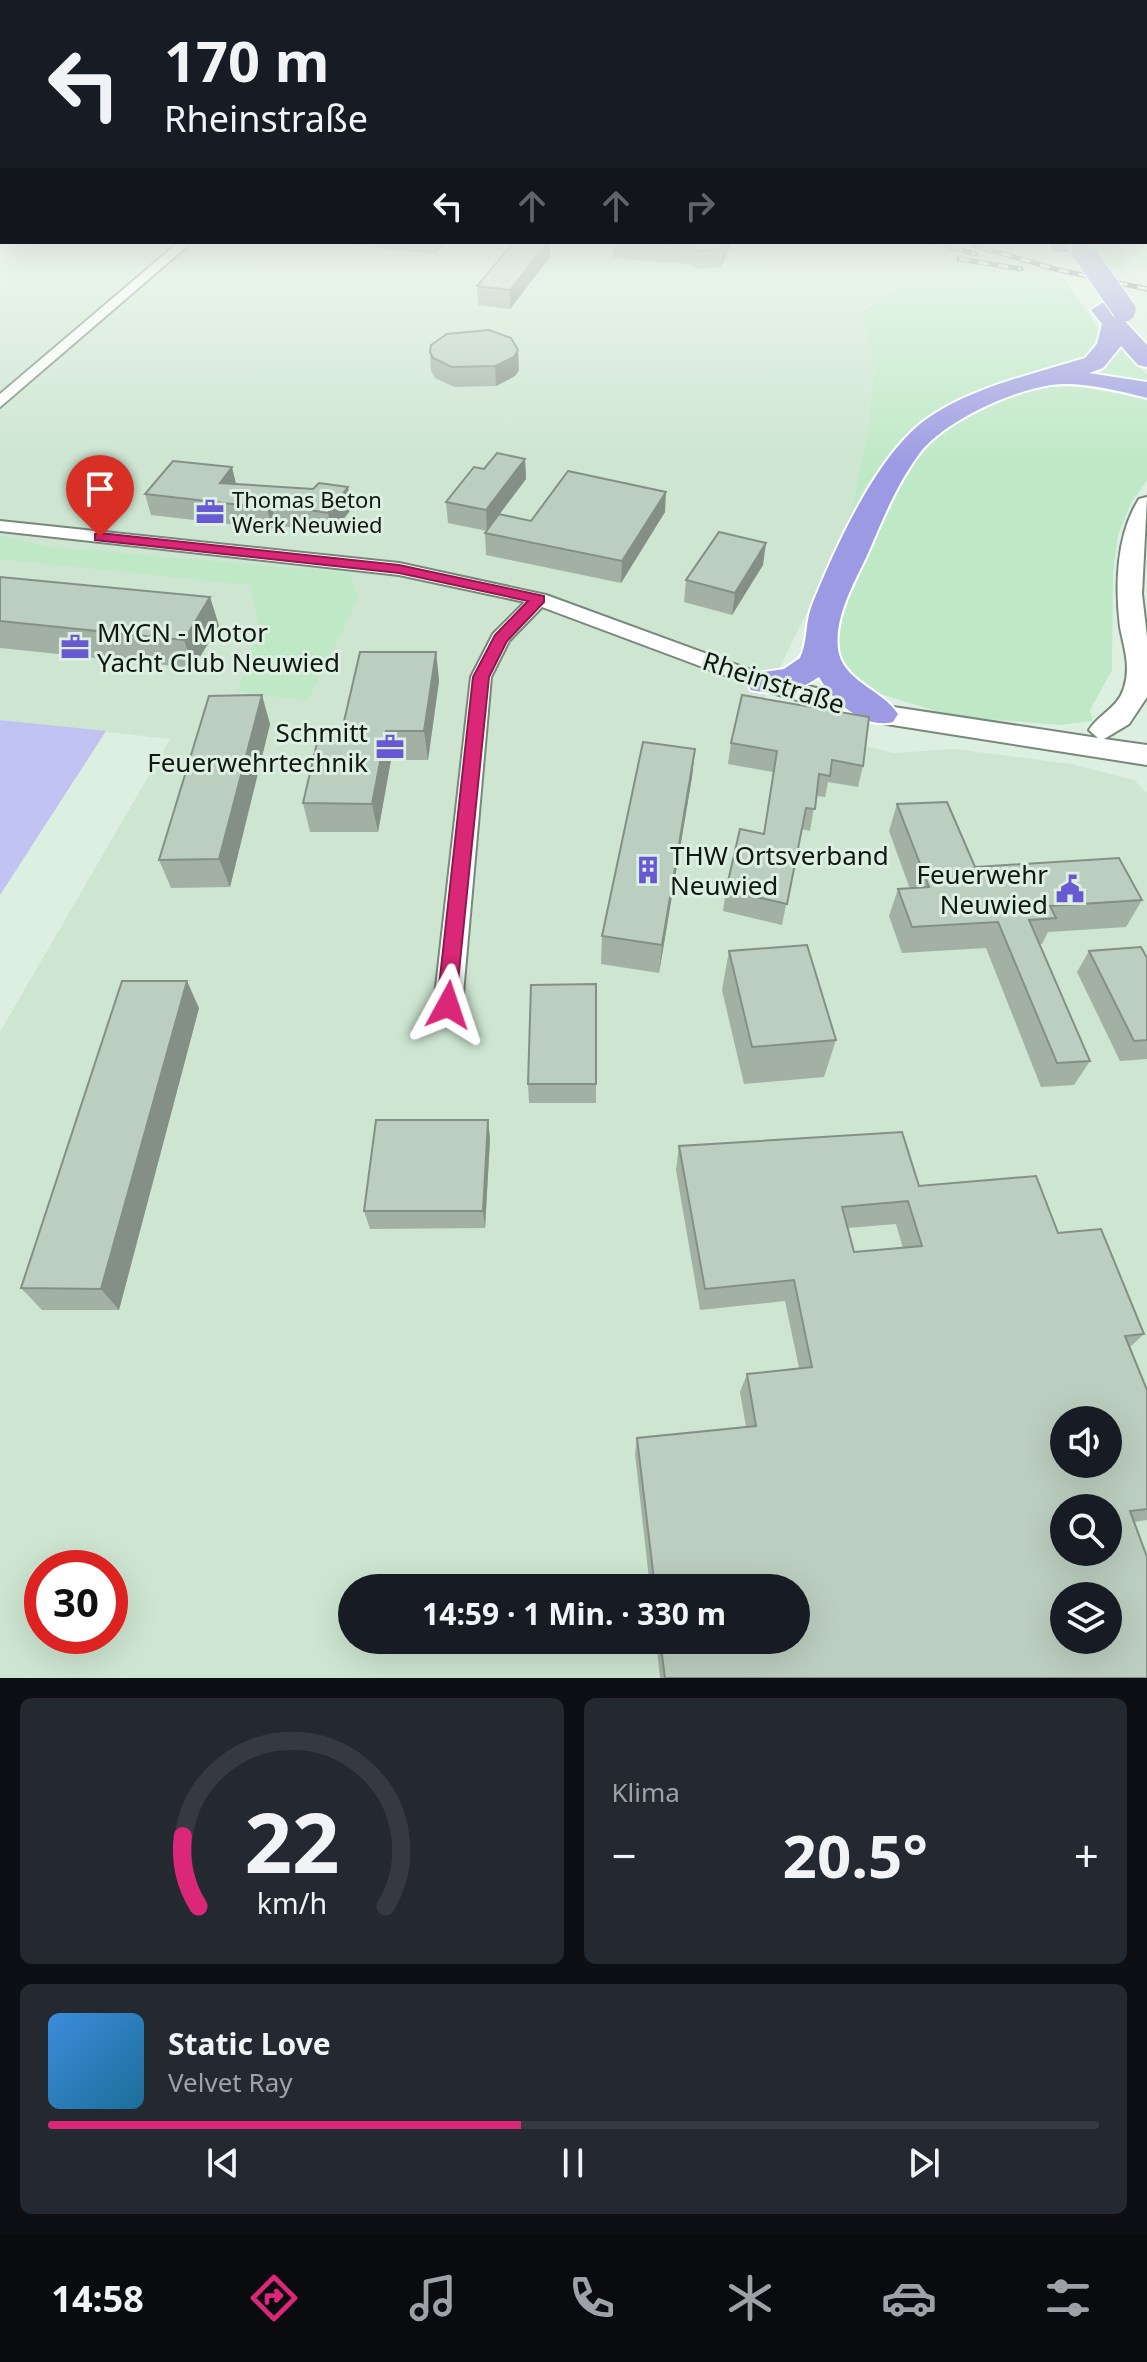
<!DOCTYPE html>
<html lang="de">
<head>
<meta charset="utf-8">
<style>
	:root { --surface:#171b24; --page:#242831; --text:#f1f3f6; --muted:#9ea1a6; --line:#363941; --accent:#db2777 }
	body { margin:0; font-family:"Noto Sans",sans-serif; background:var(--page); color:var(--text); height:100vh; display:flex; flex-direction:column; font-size:30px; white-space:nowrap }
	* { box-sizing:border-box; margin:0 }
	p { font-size:26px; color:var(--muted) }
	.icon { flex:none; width:44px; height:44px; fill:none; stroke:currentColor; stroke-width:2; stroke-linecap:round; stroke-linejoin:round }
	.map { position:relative; height:1678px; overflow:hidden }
	.side { display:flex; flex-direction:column; gap:20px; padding:20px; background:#0d0f14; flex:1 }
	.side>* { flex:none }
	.banner { position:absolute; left:0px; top:0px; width:1148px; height:244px; box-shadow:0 8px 32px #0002; background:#171b24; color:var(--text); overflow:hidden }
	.controls { position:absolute; left:1050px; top:1406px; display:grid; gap:16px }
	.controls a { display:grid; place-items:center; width:72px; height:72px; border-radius:50%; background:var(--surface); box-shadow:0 8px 32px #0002; font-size:40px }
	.speed { position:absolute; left:24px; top:1550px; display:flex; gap:16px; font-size:40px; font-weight:700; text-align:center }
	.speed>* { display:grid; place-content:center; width:104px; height:104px; border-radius:50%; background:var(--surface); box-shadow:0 8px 32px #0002; line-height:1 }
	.speed .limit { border:12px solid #d22; background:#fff; color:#111 }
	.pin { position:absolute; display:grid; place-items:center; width:68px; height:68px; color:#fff; margin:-82px -34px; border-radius:50% 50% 50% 0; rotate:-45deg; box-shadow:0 0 8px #0007 }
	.pin .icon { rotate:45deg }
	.me { position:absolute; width:88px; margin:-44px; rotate:5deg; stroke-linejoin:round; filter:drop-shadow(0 0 6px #0008) }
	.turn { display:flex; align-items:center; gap:28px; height:168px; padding:0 32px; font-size:36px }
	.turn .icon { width:104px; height:104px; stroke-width:2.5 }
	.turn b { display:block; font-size:56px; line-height:68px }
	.lanes { display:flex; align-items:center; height:76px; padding:0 32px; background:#0003; justify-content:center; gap:40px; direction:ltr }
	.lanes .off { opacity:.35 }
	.big { font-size:60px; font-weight:700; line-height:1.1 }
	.side .card { flex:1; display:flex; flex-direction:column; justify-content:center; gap:12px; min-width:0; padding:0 28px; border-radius:12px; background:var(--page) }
	.side .dial { align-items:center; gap:0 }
	.dial svg { height:208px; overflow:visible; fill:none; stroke:var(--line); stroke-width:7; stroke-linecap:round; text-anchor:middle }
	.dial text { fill:var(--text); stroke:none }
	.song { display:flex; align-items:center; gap:24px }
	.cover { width:96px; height:96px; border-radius:12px; background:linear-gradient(135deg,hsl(210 70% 55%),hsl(200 70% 35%)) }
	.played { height:8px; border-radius:4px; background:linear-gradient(90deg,var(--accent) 45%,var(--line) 45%) }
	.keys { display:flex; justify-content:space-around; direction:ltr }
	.heat { display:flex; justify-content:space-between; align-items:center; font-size:44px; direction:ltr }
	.side .tiles { flex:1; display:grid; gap:20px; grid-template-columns:1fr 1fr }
	.card:last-child { grid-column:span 2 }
	.trip { position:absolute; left:338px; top:1574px; width:472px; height:80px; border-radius:40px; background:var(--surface); box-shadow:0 8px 32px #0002; font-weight:700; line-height:80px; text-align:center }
	.tab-bar { display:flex; height:128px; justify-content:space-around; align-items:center; background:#090b0e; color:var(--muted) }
	.tab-bar .icon { width:56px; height:56px }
	.tab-bar .active { color:var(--accent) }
	.tab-bar b { font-size:36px; color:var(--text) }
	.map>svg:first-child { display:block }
</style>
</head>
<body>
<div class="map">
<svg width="1147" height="1678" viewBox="0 0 1147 1678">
	<rect width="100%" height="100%" fill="#ddefe0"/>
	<path fill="#cde5d1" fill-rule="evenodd" d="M 52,242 L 1000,242 L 1047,263 L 1056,279 L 1017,276 L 896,287 L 860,311 L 874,367 L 867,435 L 847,532 L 758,711 L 840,740 L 894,753 L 954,749 L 1071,764 L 1134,780 L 1147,793 L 1147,1678 L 0,1678 L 0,1032 L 170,739 L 0,720 L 0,264 ZM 1064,1420 L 1108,1420 L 1108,1464 L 1064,1464 ZM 1064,1508 L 1108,1508 L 1108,1552 L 1064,1552 ZM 42,1568 L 110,1568 L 110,1636 L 42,1636 ZM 352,1588 L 796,1588 L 796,1640 L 352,1640 ZM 1064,1596 L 1108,1596 L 1108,1640 L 1064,1640 Z"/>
	<g fill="#bfe8c6">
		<path d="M 1147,232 L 1147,269 L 1140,264 L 1132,249 L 1126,247 L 1125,269 L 1106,271 L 1086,242 L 1146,242 Z"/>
		<path d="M 1017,276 L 1064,279 L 1100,330 L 1102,340 L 1093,357 L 908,437 L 891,455 L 847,532 L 867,435 L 874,367 L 861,312 L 896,287 Z"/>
		<path d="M 1116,342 L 1147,375 L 1147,387 L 1087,376 L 1087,370 Z"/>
		<path d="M 1066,383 L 1083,383 L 1147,395 L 1147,480 L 1131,503 L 1118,535 L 1113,571 L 1112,670 L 1090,710 L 1093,721 L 1060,725 L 952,716 L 861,688 L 832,663 C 834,647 834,630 837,614 C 842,590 858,564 868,541 C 911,445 957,397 1066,383 Z"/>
		<path d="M 0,536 L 49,547 L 349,573 L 358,598 L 307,701 L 238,691 L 259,629 L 251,585 L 0,559 Z"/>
	</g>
	<path fill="#c1c3f2" d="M 0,720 L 106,731 L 0,895 Z"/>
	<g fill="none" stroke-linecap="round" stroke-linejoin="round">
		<defs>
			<g id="minor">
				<path d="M 179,242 L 192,242 L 0,407 L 0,394 Z"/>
				<path d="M 0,521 L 399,563 L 546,595 L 770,677 L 773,682 L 770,687 L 756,687 L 542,607 L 509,641 L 491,677 L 462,1005 L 458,1013 L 448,1016 L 438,1013 L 434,1005 L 471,677 L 493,634 L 525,602 L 399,575 L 0,531 Z"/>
			</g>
			<path id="tertiary" d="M 1147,497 L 1142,594 L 1147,637 L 1147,697 L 1129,724 L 1104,739 L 1147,745 L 1147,765 L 880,723 L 754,688 L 750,682 L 754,676 L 763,674 L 880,705 L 1098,738 L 1089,730 C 1099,714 1118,708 1124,688 C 1131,666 1124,648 1120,627 C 1115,586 1116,535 1139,499 Z"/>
			<g id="trunk">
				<path d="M 1048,242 L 1068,242 L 1071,248 L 1068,252 L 1054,252 Z"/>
				<path d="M 1102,303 L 1110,305 L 1147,345 L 1147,367 L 1138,365 L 1121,346 L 1103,368 L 1089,373 L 1147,382 L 1147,398 C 1120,391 1078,381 1051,385 C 1011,391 944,421 919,454 C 897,484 883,518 869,551 C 856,580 834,615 838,649 C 842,681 883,690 898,714 L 893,722 C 865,730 832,701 819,677 C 799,691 775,696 751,690 L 746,682 L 751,674 L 784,669 L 800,658 C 808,642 805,622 812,605 C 835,548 879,449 931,416 C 976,386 1034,374 1085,358 L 1097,344 L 1102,324 L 1091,310 Z"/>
			</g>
		</defs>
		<use href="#minor" stroke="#78887b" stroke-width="4"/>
		<use href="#tertiary" stroke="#78887b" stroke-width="4"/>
		<use href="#trunk" stroke="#fff" stroke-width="4"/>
		<use href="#minor" fill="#fff" fill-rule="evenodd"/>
		<use href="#tertiary" fill="#fff" fill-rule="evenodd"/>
		<use href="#trunk" fill="#9c9ae3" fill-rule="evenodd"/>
		<defs>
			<g id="rail">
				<path d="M 933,242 L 975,254"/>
				<path d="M 963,242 L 1055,269 L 1147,289"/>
				<path d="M 959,259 L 1021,269"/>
			</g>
		</defs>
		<use href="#rail" stroke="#748076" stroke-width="5"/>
		<use href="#rail" stroke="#ddefe0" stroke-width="3" stroke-dasharray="10" stroke-linecap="butt"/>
		<defs>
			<path id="trunk-bridge" d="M 1083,251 L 1124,310"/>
		</defs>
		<use href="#trunk-bridge" stroke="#fff" stroke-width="25" stroke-linecap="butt"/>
		<use href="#trunk-bridge" stroke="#9c9ae3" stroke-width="23"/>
	</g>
	<g fill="#a2b1a4" fill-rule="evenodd">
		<path d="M 350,242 L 447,242 L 436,254 L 350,245 Z"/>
		<path d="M 613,242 L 732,242 L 721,267 L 697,269 L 688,264 L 613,258 Z"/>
		<path d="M 550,257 L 510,309 L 478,305 L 477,286 Z"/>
		<path d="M 430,352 L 519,370 L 515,376 L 496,386 L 454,387 L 435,378 L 431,371 Z"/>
		<path d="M 525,459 L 526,479 L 499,514 L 531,521 L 665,512 L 621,583 L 486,555 L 485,533 L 487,531 L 448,523 L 446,502 L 484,469 Z"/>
		<path d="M 236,484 L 352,508 L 332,534 L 276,525 L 272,529 L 151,515 L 145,494 Z"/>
		<path d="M 763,565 L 732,615 L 684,602 L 686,580 Z"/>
		<path d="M 0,577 L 210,597 L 219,626 L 193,668 L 0,648 Z"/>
		<path d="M 436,652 L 439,681 L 428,760 L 391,760 L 378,832 L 310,832 L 303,803 L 342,730 Z"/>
		<path d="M 270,724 L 230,887 L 171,888 L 159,860 Z"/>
		<path d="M 731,743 L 863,766 L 858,787 L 828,782 L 825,797 L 816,796 L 810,831 L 801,829 L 782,925 L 723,911 L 726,890 L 764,834 L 773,772 L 728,764 Z"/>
		<path d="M 695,749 L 692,777 L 659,973 L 601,964 L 602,936 Z"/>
		<path d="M 897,804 L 975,867 L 1142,900 L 1126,927 L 1048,932 L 1042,944 L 1039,944 L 1090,1061 L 1074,1085 L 1041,1087 L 986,948 L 902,953 L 889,916 L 898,889 L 910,889 L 889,831 Z"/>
		<path d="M 729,951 L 836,1040 L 824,1077 L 744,1084 L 722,990 Z"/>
		<path d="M 1089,951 L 1147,958 L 1147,1059 L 1120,1061 L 1077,972 Z"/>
		<path d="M 199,1008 L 119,1310 L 42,1310 L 21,1288 Z"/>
		<path d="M 528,1084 L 596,1084 L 596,1103 L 529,1103 Z"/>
		<path d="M 488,1120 L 490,1139 L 485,1228 L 370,1229 L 364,1211 Z"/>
		<path d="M 679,1146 L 919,1186 L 1058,1233 L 1144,1334 L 1130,1347 L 1147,1390 L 1147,1520 L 1134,1522 L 1147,1678 L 660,1678 L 656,1640 L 796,1640 L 796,1588 L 650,1588 L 635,1454 L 637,1438 L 746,1427 L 740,1392 L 747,1374 L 799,1368 L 785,1301 L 700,1310 L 676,1170 ZM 896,1224 L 903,1248 L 854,1252 L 848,1228 Z"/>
	</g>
	<g fill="#849086">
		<path d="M 435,242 L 447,242 L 436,254 Z"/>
		<path d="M 548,242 L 550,242 L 550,257 L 510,309 L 510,290 Z"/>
		<path d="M 726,242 L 732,242 L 721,267 L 723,249 Z"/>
		<path d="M 518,350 L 519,370 L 515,376 L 496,386 L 495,366 Z"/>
		<path d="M 525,459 L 526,479 L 487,531 L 486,510 Z"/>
		<path d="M 232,467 L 237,488 L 225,504 L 220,483 Z"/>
		<path d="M 348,487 L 352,508 L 332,534 L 328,513 Z"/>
		<path d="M 666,492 L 665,512 L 621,583 L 622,561 Z"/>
		<path d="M 271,504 L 276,525 L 272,529 L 267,508 Z"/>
		<path d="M 766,543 L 763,565 L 732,615 L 735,593 Z"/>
		<path d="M 210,597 L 219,626 L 193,668 L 184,640 Z"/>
		<path d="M 436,652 L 439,681 L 428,760 L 424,731 Z"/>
		<path d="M 262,695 L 270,724 L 230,887 L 219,859 Z"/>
		<path d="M 386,731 L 391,760 L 378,832 L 372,804 Z"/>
		<path d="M 695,749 L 692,777 L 659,973 L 662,945 Z"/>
		<path d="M 187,981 L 199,1008 L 119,1310 L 101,1289 Z"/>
		<path d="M 488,1120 L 490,1139 L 485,1228 L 483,1211 Z"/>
	</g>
	<g fill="#bccebf" stroke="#849086" stroke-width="2" fill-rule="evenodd">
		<path d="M 514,242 L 548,242 L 510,290 L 477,286 Z"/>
		<path d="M 637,242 L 726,242 L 723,249 L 698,251 L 689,246 Z"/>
		<path d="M 489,330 L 511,338 L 518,350 L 514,357 L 495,366 L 452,367 L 433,358 L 430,352 L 431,345 L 447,334 Z"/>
		<path d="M 497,453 L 525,459 L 486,510 L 446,502 L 474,467 L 484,469 Z"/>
		<path d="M 173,461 L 232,467 L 220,483 L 313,489 L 319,483 L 348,487 L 328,513 L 271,504 L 267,508 L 145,494 Z"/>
		<path d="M 568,471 L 666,492 L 622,561 L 485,533 L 499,514 L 531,521 Z"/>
		<path d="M 719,532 L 766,543 L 735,593 L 686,580 Z"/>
		<path d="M 0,577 L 210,597 L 184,640 L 0,621 Z"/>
		<path d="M 360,652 L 436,652 L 424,731 L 386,731 L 372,804 L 303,803 L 320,730 L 342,730 Z"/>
		<path d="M 262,695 L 219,859 L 159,860 L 209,696 Z"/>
		<path d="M 742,695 L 869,717 L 863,766 L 832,760 L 830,776 L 819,774 L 815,809 L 806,808 L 787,904 L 726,890 L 740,829 L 764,834 L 777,751 L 731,743 Z"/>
		<path d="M 643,742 L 695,749 L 662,945 L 602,936 Z"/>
		<path d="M 947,802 L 975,867 L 1119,858 L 1142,900 L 1050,906 L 1056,918 L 1029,920 L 1090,1061 L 1057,1063 L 998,922 L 912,927 L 898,889 L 929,887 L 897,804 Z"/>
		<path d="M 807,945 L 836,1040 L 752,1047 L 729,951 Z"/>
		<path d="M 1141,947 L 1147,958 L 1147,1040 L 1134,1041 L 1089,951 Z"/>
		<path d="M 122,981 L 187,981 L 101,1289 L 21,1288 Z"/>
		<path d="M 596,984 L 596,1084 L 528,1084 L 531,985 Z"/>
		<path d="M 376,1120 L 488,1120 L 483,1211 L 364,1211 Z"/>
		<path d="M 902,1132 L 919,1186 L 1036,1176 L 1058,1233 L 1101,1229 L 1144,1334 L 1125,1336 L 1147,1390 L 1147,1509 L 1130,1511 L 1147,1557 L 1147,1678 L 665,1678 L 660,1640 L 796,1640 L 796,1588 L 655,1588 L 637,1438 L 756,1426 L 747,1374 L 812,1367 L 794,1280 L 705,1289 L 679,1146 ZM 908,1201 L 922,1246 L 854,1252 L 842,1207 ZM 1064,1420 L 1108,1420 L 1108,1464 L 1064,1464 ZM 1064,1508 L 1108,1508 L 1108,1552 L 1064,1552 ZM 1064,1596 L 1108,1596 L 1108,1640 L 1064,1640 Z"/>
	</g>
	<linearGradient id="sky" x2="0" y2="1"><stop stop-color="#98baec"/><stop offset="0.5" stop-color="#f0f8f1"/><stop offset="1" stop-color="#f0f8f1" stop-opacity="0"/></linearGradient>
	<rect width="1147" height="466" fill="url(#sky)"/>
	<path fill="#db2777" stroke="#8e194d" stroke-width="2" d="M 100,533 L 399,565 L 544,596 L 544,602 L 507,641 L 489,677 L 455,1011 L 448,1013 L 437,1005 L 473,677 L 495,635 L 528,601 L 399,573 L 95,540 L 95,534 Z"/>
	<defs>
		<symbol id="office-bare" viewBox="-9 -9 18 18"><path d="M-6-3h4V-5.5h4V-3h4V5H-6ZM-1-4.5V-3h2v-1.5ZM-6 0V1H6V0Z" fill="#6659d2" stroke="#ddefe0" stroke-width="2.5" paint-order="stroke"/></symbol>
		<symbol id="building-bare" viewBox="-9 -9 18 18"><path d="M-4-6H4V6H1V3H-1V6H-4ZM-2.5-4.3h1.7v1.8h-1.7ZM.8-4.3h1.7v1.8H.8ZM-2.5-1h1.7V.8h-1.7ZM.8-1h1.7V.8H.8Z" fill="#6659d2" stroke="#ddefe0" stroke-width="2.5" paint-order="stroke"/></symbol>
		<symbol id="civic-bare" viewBox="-9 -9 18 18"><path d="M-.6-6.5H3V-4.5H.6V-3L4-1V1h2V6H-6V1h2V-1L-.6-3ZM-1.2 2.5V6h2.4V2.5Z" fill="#6659d2" stroke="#ddefe0" stroke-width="2.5" paint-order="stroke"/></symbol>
	</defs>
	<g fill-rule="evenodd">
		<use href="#office-bare" x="190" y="492" width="40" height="40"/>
		<use href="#office-bare" x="55" y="627" width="40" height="40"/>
		<use href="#office-bare" x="370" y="727" width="40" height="40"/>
		<use href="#building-bare" x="628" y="850" width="40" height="40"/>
		<use href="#civic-bare" x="1050" y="869" width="40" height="40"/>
	</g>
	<g text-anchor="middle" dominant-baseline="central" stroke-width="6" stroke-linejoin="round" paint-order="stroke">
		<g font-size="22" fill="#111712" stroke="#ddefe0" text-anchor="start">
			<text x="232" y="499">Thomas Beton<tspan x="232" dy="25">Werk Neuwied</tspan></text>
		</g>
		<g font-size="26" fill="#111712" stroke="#ddefe0" text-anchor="start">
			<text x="97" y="632">MYCN - Motor<tspan x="97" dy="30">Yacht Club Neuwied</tspan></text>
			<text x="368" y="732" text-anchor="end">Schmitt<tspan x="368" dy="30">Feuerwehrtechnik</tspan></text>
			<text x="670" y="855">THW Ortsverband<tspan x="670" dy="30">Neuwied</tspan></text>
			<text x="1048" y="874" text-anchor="end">Feuerwehr<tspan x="1048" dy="30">Neuwied</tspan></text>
		</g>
		<g font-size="26" fill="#111712" stroke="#ddefe0">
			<text transform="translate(774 682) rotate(18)">Rheinstraße</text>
		</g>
	</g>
</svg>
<div class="controls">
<a><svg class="icon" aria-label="sound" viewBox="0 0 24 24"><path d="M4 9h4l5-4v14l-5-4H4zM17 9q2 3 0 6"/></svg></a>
<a><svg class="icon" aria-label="search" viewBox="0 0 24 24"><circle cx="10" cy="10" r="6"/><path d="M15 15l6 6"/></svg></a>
<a><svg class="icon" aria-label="layers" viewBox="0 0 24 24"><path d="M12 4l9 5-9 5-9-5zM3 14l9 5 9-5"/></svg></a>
</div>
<div class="speed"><div class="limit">30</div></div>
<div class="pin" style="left:100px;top:537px;background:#d93025"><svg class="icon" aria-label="arrive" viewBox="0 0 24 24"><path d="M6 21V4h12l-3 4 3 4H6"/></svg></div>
<svg class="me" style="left:448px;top:1005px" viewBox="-20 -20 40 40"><path d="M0-17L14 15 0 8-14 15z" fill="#db2777" stroke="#fff" stroke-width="4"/></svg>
<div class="trip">14:59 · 1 Min. · 330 m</div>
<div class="banner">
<div class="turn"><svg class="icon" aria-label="left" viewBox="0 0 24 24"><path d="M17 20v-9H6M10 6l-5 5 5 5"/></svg><div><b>170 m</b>Rheinstraße</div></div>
<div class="lanes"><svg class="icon" aria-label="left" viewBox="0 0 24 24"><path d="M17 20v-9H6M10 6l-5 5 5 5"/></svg><svg class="icon off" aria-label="ahead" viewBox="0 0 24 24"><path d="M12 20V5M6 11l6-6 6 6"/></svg><svg class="icon off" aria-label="ahead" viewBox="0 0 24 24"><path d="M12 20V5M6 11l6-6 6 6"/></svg><svg class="icon off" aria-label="right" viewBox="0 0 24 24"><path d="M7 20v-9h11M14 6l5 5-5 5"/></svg></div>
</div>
</div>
<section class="side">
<div class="tiles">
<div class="card dial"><svg viewBox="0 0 100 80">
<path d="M14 69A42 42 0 1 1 86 69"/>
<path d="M14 69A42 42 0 0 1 8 42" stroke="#db2777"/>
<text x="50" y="56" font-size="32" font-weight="700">22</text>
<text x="50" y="72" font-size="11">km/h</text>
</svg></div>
<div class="card"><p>Klima</p>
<div class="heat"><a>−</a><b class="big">20.5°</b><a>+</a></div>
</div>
<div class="card">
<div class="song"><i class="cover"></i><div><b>Static Love</b><p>Velvet Ray</p></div></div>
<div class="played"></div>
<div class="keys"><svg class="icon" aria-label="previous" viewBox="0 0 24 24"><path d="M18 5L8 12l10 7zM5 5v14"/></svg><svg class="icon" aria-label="pause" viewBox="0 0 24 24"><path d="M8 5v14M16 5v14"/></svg><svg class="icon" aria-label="next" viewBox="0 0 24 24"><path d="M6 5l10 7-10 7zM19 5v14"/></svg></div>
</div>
</div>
</section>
<nav class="tab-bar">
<b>14:58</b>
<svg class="icon active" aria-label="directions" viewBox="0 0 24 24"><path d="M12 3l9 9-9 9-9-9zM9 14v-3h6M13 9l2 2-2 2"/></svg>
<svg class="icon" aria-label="music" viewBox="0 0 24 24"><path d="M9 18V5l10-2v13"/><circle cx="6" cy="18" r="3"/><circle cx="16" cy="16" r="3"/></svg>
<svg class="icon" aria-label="phone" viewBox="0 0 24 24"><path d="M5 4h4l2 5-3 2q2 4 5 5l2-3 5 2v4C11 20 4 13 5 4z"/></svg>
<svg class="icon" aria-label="climate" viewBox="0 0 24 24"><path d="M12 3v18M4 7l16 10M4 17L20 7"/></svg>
<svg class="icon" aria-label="car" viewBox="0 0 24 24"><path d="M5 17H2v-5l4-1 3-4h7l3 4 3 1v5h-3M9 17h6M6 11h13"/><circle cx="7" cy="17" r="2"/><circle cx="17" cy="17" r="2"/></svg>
<svg class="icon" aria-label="filters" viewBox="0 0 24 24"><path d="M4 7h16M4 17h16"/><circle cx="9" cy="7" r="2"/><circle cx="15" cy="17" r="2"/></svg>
</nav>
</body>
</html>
